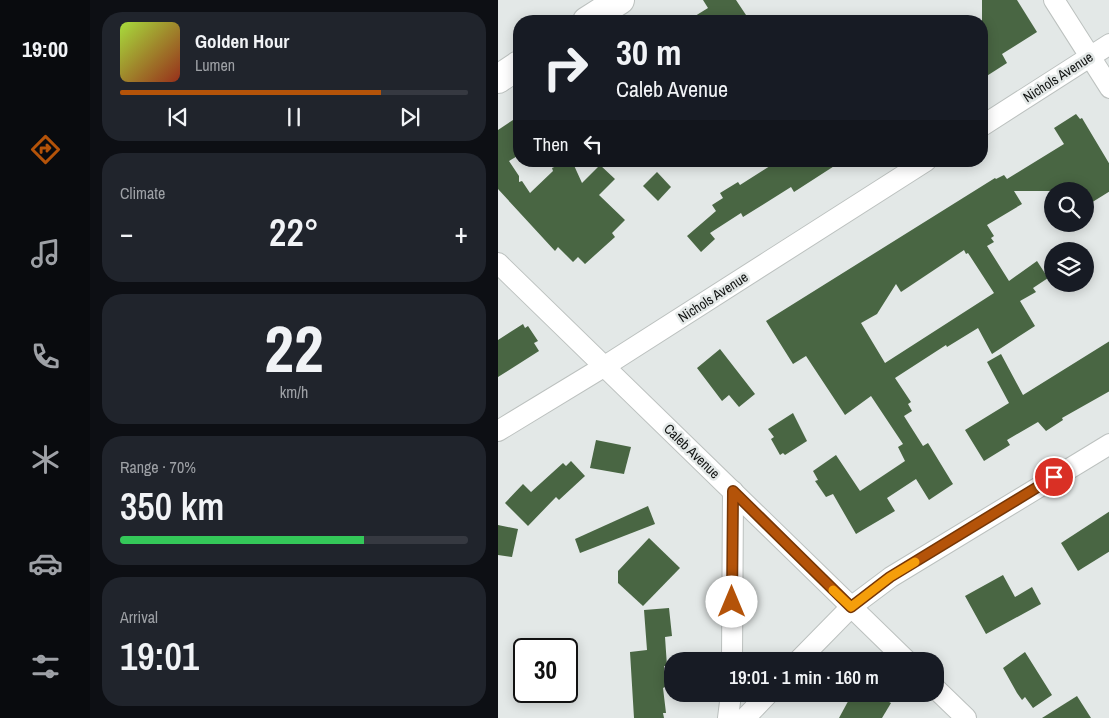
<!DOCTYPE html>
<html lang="en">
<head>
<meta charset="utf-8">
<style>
	:root { --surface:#171b24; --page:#20242c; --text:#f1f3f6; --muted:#9ea1a6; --line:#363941; --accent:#b45309 }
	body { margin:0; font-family:"Archivo Narrow",sans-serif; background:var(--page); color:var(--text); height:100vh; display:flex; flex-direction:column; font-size:19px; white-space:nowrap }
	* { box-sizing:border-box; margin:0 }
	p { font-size:16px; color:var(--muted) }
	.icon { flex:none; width:28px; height:28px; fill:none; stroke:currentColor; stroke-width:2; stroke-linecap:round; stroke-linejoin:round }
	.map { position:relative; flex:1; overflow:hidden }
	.drawer { display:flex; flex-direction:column; gap:12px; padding:12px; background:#0d0f14; width:408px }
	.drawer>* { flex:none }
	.banner { position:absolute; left:15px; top:15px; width:475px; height:152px; border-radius:20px; box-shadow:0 2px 12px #0003; background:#171b24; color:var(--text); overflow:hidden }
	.controls { position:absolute; left:546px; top:182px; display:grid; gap:10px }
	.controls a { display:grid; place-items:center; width:50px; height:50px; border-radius:50%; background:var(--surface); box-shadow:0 2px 12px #0003; font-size:25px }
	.speed { position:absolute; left:15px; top:638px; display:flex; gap:10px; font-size:25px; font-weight:700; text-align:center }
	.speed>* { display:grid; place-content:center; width:65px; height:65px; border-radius:50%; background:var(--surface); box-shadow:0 2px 12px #0003; line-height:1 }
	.speed .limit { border:2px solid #111; border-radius:8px; background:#fff; color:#111 }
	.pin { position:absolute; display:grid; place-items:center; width:42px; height:42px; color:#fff; margin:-21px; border:2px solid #fff; border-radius:50%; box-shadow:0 1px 5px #0007 }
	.me { position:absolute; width:55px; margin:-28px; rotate:0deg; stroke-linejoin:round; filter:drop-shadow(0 0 4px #0008) }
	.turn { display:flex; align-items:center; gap:18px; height:105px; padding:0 20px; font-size:22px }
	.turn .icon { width:65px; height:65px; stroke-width:2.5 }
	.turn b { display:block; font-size:35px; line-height:42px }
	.then { display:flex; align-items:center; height:48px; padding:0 20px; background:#0003; gap:10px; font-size:19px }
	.big { font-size:38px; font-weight:600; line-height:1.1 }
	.drawer .tile { flex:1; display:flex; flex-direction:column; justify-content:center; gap:8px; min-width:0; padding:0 18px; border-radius:20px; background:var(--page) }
	.drawer .dial { align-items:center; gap:0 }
	.dial b { font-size:65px; line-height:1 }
	.song { display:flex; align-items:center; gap:15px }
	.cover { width:60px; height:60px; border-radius:8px; background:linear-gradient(135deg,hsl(80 70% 55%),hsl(10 70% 35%)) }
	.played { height:5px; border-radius:2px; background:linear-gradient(90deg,var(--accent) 75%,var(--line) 75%) }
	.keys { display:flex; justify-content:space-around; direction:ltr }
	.heat { display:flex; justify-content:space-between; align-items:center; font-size:28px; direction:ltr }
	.charge { height:8px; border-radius:4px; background:linear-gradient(90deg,#34c759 70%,var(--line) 0) }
	.trip { position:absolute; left:166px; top:652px; width:280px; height:50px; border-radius:20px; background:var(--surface); box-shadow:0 2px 12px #0003; font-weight:600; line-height:50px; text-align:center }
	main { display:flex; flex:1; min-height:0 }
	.tab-bar { display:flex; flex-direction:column; width:90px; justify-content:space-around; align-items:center; background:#090b0e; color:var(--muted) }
	.tab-bar .icon { width:35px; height:35px }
	.tab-bar .selected { color:var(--accent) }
	.tab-bar b { font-size:22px; color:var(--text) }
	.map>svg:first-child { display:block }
</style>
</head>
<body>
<main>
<nav class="tab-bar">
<b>19:00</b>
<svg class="icon selected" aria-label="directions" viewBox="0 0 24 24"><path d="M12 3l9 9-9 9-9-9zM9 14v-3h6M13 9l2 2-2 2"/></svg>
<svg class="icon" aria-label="music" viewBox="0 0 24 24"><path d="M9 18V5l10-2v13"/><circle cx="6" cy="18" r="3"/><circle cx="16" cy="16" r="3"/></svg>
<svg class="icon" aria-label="phone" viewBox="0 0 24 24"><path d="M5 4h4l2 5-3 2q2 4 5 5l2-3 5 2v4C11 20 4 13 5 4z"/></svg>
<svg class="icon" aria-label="climate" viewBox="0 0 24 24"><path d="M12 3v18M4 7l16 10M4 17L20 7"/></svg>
<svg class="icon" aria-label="car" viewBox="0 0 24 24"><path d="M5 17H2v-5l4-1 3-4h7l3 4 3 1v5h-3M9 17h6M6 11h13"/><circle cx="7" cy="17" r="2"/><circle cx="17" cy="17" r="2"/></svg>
<svg class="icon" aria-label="filters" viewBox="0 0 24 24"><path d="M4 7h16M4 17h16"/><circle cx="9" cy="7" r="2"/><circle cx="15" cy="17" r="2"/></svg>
</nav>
<section class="drawer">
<div class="tile">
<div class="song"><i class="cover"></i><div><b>Golden Hour</b><p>Lumen</p></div></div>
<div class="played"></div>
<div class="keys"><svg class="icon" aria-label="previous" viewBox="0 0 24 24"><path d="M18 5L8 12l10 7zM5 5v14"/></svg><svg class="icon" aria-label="pause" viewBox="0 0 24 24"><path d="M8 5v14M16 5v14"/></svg><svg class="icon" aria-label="next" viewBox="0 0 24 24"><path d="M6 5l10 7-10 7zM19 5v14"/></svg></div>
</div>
<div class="tile"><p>Climate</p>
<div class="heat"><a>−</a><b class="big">22°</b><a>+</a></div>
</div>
<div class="tile dial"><b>22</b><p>km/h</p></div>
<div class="tile"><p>Range · 70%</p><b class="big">350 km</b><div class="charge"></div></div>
<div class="tile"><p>Arrival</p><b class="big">19:01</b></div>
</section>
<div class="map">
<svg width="612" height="718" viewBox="0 0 612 718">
	<rect width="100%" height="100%" fill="#e3e8e7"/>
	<g fill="#496643" fill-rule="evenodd">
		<path d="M 205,0 L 238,0 L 252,21 L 189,21 L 210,8 Z"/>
		<path d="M 484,0 L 519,0 L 539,32 L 504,54 L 509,63 L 484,79 Z"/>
		<path d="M 578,114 L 582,119 L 584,118 L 612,165 L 612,191 L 588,206 L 588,191 L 516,191 L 524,204 L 489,225 L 496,236 L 493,238 L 496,242 L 489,246 L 511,281 L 539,261 L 550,278 L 535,288 L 538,292 L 522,301 L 537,326 L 494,354 L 480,328 L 449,347 L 448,345 L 397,378 L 413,402 L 410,404 L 414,411 L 406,416 L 425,446 L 430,443 L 455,484 L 431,500 L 418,479 L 389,498 L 397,511 L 358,534 L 335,494 L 328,497 L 317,481 L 320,480 L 315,471 L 338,455 L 362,491 L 407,461 L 400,447 L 405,444 L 373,396 L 347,415 L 308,356 L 295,364 L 268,321 L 497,178 L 498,179 L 506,175 L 509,179 L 566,144 L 556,128 ZM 466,250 L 468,254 L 470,253 L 496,293 L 387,363 L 363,323 L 379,314 L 398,284 L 403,292 Z"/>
		<path d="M 15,120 L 21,130 L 21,155 L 11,161 L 21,176 L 21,182 L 24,181 L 32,193 L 55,171 L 54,168 L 70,161 L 74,161 L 84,183 L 102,165 L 117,179 L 101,195 L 127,220 L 114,233 L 117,237 L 87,264 L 80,257 L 75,262 L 60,247 L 57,251 L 0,189 L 0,130 Z"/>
		<path d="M 280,161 L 344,161 L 296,192 L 293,187 L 245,217 L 243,213 L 212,233 L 217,239 L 203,252 L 189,236 L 218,211 L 214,205 L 225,198 L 222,193 L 240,182 L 242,185 Z"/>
		<path d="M 159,172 L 173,187 L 160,201 L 145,186 Z"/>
		<path d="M 25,324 L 27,328 L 30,326 L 40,341 L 36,343 L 41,351 L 0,377 L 0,340 Z"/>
		<path d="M 612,341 L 612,391 L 564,418 L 565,420 L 548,431 L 540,422 L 509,440 L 512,445 L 486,461 L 467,430 L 511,403 L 489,362 L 503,354 L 525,395 Z"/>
		<path d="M 222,349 L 257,394 L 241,407 L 231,395 L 224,401 L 199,368 Z"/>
		<path d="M 295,413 L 309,441 L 287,455 L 285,453 L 282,455 L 273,439 L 276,437 L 270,429 Z"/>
		<path d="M 98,440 L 133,447 L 126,474 L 92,468 Z"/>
		<path d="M 73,461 L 87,476 L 61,500 L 58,497 L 30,526 L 7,503 L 25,484 L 33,492 L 65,463 L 68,466 Z"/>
		<path d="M 150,506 L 157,524 L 82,553 L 77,539 Z"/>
		<path d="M 612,511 L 612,551 L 580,571 L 563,543 Z"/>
		<path d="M 0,525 L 20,529 L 14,557 L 0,555 Z"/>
		<path d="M 151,538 L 182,568 L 145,606 L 120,583 L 120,571 Z"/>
		<path d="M 505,575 L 517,597 L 534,587 L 543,604 L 488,634 L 467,596 Z"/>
		<path d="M 171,608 L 174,636 L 167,637 L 169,666 L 166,666 L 167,687 L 165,688 L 168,713 L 165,713 L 166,718 L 136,718 L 132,652 L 149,650 L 146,610 Z"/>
		<path d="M 527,652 L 554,695 L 535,708 L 527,697 L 524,700 L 519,693 L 505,668 Z"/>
		<path d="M 354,694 L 376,694 L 393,703 L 384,718 L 341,718 Z"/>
		<path d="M 579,696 L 593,718 L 544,718 Z"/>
	</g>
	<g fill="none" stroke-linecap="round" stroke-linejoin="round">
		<defs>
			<g id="minor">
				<path d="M 556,0 L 612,88"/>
				<path d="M 484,126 L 612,44"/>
				<path d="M 0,263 L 409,661"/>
				<path d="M 0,431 L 107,366 L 428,161"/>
				<path d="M 234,661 L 235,491"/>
				<path d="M 300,661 L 353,607 L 393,577 L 612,444"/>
				<path d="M 438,689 L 468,718"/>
				<path d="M 230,718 L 233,694"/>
				<path d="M 247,718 L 270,694"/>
			</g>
			<g id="secondary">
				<path d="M 89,21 L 122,0"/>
				<path d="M 0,79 L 21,65"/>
			</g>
		</defs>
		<use href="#minor" stroke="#bcc1bf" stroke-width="22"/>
		<use href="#secondary" stroke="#bcc1bf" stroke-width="30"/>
		<use href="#minor" stroke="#fff" stroke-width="20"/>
		<use href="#secondary" stroke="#fff" stroke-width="28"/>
	</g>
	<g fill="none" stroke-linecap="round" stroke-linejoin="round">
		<defs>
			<path id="route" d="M 234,602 L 235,491 L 353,607 L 392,577 L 556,477"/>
		</defs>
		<use href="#route" stroke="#753606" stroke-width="12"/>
		<use href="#route" stroke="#b45309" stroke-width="9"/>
		<path stroke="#f59e0b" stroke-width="9" d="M 335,590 L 353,607 L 392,577 L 417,562"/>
	</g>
	<g text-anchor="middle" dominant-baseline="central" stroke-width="5" stroke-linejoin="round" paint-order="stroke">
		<g font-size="14" fill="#111312" stroke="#e3e8e7">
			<text transform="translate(560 77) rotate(-33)">Nichols Avenue</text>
			<text transform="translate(215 297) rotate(-33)">Nichols Avenue</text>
			<text transform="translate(194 451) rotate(44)">Caleb Avenue</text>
		</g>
	</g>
</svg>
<div class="controls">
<a><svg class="icon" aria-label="search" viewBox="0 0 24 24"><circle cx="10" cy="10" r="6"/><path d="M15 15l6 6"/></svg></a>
<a><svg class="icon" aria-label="layers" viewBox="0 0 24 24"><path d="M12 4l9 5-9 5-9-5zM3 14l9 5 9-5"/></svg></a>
</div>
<div class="speed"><div class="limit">30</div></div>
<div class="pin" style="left:556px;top:477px;background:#d93025"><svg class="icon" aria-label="arrive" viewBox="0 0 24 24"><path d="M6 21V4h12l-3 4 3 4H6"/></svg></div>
<svg class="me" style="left:234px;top:602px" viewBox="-20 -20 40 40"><circle r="19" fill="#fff"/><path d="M0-13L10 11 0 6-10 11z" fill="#b45309"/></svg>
<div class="trip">19:01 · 1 min · 160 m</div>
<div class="banner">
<div class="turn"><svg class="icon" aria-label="right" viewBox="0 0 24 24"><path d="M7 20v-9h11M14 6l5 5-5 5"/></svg><div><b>30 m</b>Caleb Avenue</div></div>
<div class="then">Then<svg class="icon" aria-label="left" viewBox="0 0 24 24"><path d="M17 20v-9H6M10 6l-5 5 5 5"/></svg></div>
</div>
</div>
</main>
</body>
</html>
